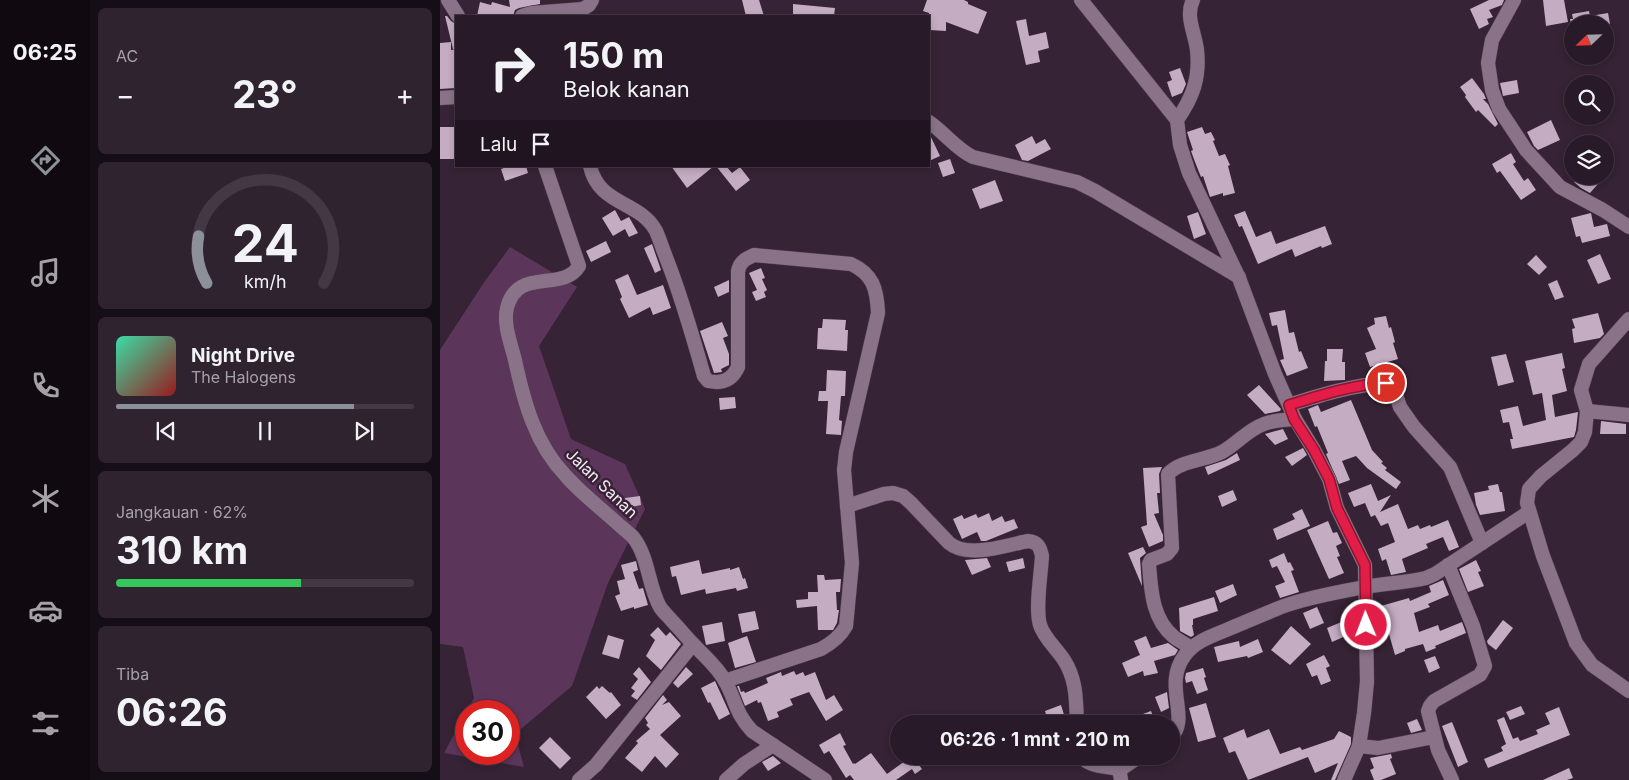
<!DOCTYPE html>
<html lang="id">
<head>
<meta charset="utf-8">
<style>
	:root { --surface:#281a28; --page:#302330; --text:#f1f3f6; --muted:#a5a1a8; --line:#443845; --accent:#8c9099 }
	body { margin:0; font-family:Inter,sans-serif; background:var(--page); color:var(--text); height:100vh; display:flex; flex-direction:column; font-size:19px; white-space:nowrap }
	* { box-sizing:border-box; margin:0 }
	p { font-size:16px; color:var(--muted) }
	.icon { flex:none; width:28px; height:28px; fill:none; stroke:currentColor; stroke-width:2; stroke-linecap:round; stroke-linejoin:round }
	.map { position:relative; flex:1; overflow:hidden }
	.sheet { display:flex; flex-direction:column; gap:8px; padding:8px; background:#160e16; width:350px }
	.sheet>* { flex:none }
	.hud { position:absolute; left:15px; top:15px; width:475px; height:152px; border-radius:0px; box-shadow:0 2px 8px #0003,0 0 0 1px var(--line); background:#281a28; color:var(--text); overflow:hidden }
	.needle { width:32px; rotate:247deg }
	.buttons { position:absolute; left:1124px; top:15px; display:grid; gap:10px }
	.buttons a { display:grid; place-items:center; width:50px; height:50px; border-radius:50%; background:var(--surface); box-shadow:0 2px 8px #0003,0 0 0 1px var(--line); font-size:25px }
	.speed { position:absolute; left:15px; top:700px; display:flex; gap:10px; font-size:25px; font-weight:700; text-align:center }
	.speed>* { display:grid; place-content:center; width:65px; height:65px; border-radius:50%; background:var(--surface); box-shadow:0 2px 8px #0003,0 0 0 1px var(--line); line-height:1 }
	.speed .limit { border:8px solid #d22; background:#fff; color:#111 }
	.pin { position:absolute; display:grid; place-items:center; width:42px; height:42px; color:#fff; margin:-21px; border:2px solid #fff; border-radius:50%; box-shadow:0 1px 5px #0007 }
	.me { position:absolute; width:55px; margin:-28px; rotate:359deg; stroke-linejoin:round; filter:drop-shadow(0 0 4px #0008) }
	.turn { display:flex; align-items:center; gap:18px; height:105px; padding:0 25px; font-size:22px }
	.turn .icon { width:65px; height:65px; stroke-width:2.5 }
	.turn b { display:block; font-size:35px; line-height:42px }
	.then { display:flex; align-items:center; height:48px; padding:0 25px; background:#0003; gap:10px; font-size:19px }
	.big { font-size:38px; font-weight:700; line-height:1.1 }
	.sheet .card { flex:1; display:flex; flex-direction:column; justify-content:center; gap:8px; min-width:0; padding:0 18px; border-radius:8px; background:var(--page) }
	.sheet .dial { align-items:center; gap:0 }
	.dial svg { height:130px; overflow:visible; fill:none; stroke:var(--line); stroke-width:7; stroke-linecap:round; text-anchor:middle }
	.dial text { fill:var(--text); stroke:none }
	.song { display:flex; align-items:center; gap:15px }
	.cover { width:60px; height:60px; border-radius:8px; background:linear-gradient(135deg,hsl(160 70% 55%),hsl(0 70% 35%)) }
	.played { height:5px; border-radius:2px; background:linear-gradient(90deg,var(--accent) 80%,var(--line) 80%) }
	.keys { display:flex; justify-content:space-around; direction:ltr }
	.heat { display:flex; justify-content:space-between; align-items:center; font-size:28px; direction:ltr }
	.charge { height:8px; border-radius:4px; background:linear-gradient(90deg,#34c759 62%,var(--line) 0) }
	.trip { position:absolute; left:450px; top:715px; width:290px; height:50px; border-radius:25px; background:var(--surface); box-shadow:0 2px 8px #0003,0 0 0 1px var(--line); font-weight:700; line-height:50px; text-align:center }
	main { display:flex; flex:1; min-height:0 }
	.menu { display:flex; flex-direction:column; width:90px; justify-content:space-around; align-items:center; background:#100a10; color:var(--muted) }
	.menu .icon { width:35px; height:35px }
	.menu .selected { color:var(--accent) }
	.menu b { font-size:22px; color:var(--text) }
	.map>svg:first-child { display:block }
</style>
</head>
<body>
<main>
<nav class="menu">
<b>06:25</b>
<svg class="icon selected" aria-label="directions" viewBox="0 0 24 24"><path d="M12 3l9 9-9 9-9-9zM9 14v-3h6M13 9l2 2-2 2"/></svg>
<svg class="icon" aria-label="music" viewBox="0 0 24 24"><path d="M9 18V5l10-2v13"/><circle cx="6" cy="18" r="3"/><circle cx="16" cy="16" r="3"/></svg>
<svg class="icon" aria-label="phone" viewBox="0 0 24 24"><path d="M5 4h4l2 5-3 2q2 4 5 5l2-3 5 2v4C11 20 4 13 5 4z"/></svg>
<svg class="icon" aria-label="climate" viewBox="0 0 24 24"><path d="M12 3v18M4 7l16 10M4 17L20 7"/></svg>
<svg class="icon" aria-label="car" viewBox="0 0 24 24"><path d="M5 17H2v-5l4-1 3-4h7l3 4 3 1v5h-3M9 17h6M6 11h13"/><circle cx="7" cy="17" r="2"/><circle cx="17" cy="17" r="2"/></svg>
<svg class="icon" aria-label="filters" viewBox="0 0 24 24"><path d="M4 7h16M4 17h16"/><circle cx="9" cy="7" r="2"/><circle cx="15" cy="17" r="2"/></svg>
</nav>
<section class="sheet">
<div class="card"><p>AC</p>
<div class="heat"><a>−</a><b class="big">23°</b><a>+</a></div>
</div>
<div class="card dial"><svg viewBox="0 0 100 80">
<path d="M14 69A42 42 0 1 1 86 69"/>
<path d="M14 69A42 42 0 0 1 9 40" stroke="#8c9099"/>
<text x="50" y="56" font-size="32" font-weight="700">24</text>
<text x="50" y="72" font-size="11">km/h</text>
</svg></div>
<div class="card">
<div class="song"><i class="cover"></i><div><b>Night Drive</b><p>The Halogens</p></div></div>
<div class="played"></div>
<div class="keys"><svg class="icon" aria-label="previous" viewBox="0 0 24 24"><path d="M18 5L8 12l10 7zM5 5v14"/></svg><svg class="icon" aria-label="pause" viewBox="0 0 24 24"><path d="M8 5v14M16 5v14"/></svg><svg class="icon" aria-label="next" viewBox="0 0 24 24"><path d="M6 5l10 7-10 7zM19 5v14"/></svg></div>
</div>
<div class="card"><p>Jangkauan · 62%</p><b class="big">310 km</b><div class="charge"></div></div>
<div class="card"><p>Tiba</p><b class="big">06:26</b></div>
</section>
<div class="map">
<svg width="1189" height="780" viewBox="0 0 1189 780">
	<rect width="100%" height="100%" fill="#362335"/>
	<path fill="#5c355b" d="M 70,247 L 137,287 L 99,346 L 131,439 L 185,464 L 205,509 L 168,583 L 132,686 L 75,734 L 84,767 L 4,753 L 26,712 L 26,754 L 69,754 L 69,711 L 27,711 L 34,698 L 23,647 L 0,644 L 0,350 L 45,281 Z"/>
	<g fill="#c4acc3">
		<path d="M 69,0 L 100,0 L 100,4 L 79,8 L 75,10 L 73,16 L 37,16 L 40,2 L 51,5 L 52,2 L 70,7 Z"/>
		<path d="M 302,0 L 319,0 L 324,16 L 306,16 Z"/>
		<path d="M 487,0 L 524,0 L 528,2 L 528,4 L 547,12 L 538,34 L 506,22 L 506,31 L 489,30 L 489,13 L 483,11 Z"/>
		<path d="M 1049,0 L 1064,0 L 1062,5 L 1049,10 L 1053,17 L 1047,19 L 1049,24 L 1039,29 L 1030,9 Z"/>
		<path d="M 1103,0 L 1124,0 L 1128,22 L 1106,26 Z"/>
		<path d="M 353,4 L 395,8 L 394,16 L 353,16 Z"/>
		<path d="M 1149,11 L 1150,16 L 1168,13 L 1170,24 L 1131,24 L 1130,19 L 1133,19 L 1132,14 Z"/>
		<path d="M 5,16 L 7,16 L 11,21 L 16,24 L 16,49 L 13,49 Z"/>
		<path d="M 586,19 L 589,36 L 606,32 L 609,48 L 598,51 L 600,62 L 586,65 L 576,21 Z"/>
		<path d="M 11,42 L 11,50 L 16,49 L 16,88 L 0,89 L 0,43 Z"/>
		<path d="M 740,68 L 746,84 L 742,93 L 732,97 L 727,82 L 732,80 L 729,72 Z"/>
		<path d="M 1032,78 L 1044,94 L 1046,99 L 1043,99 L 1048,104 L 1058,124 L 1055,127 L 1038,110 L 1036,112 L 1025,97 L 1026,95 L 1020,87 Z"/>
		<path d="M 1077,80 L 1079,93 L 1063,96 L 1060,83 Z"/>
		<path d="M 1111,120 L 1120,140 L 1098,150 L 1094,146 L 1087,132 Z"/>
		<rect x="0" y="127" width="16" height="32"/>
		<path d="M 762,127 L 765,134 L 771,132 L 775,140 L 773,141 L 779,156 L 785,154 L 790,165 L 788,166 L 795,193 L 783,196 L 783,193 L 770,197 L 763,176 L 761,177 L 755,162 L 751,151 L 753,150 L 747,132 Z"/>
		<path d="M 489,133 L 500,156 L 489,161 Z"/>
		<path d="M 592,136 L 596,144 L 605,139 L 611,149 L 588,161 L 582,160 L 575,145 Z"/>
		<path d="M 1071,153 L 1076,162 L 1073,164 L 1084,181 L 1088,178 L 1096,190 L 1081,200 L 1060,171 L 1057,173 L 1052,164 Z"/>
		<path d="M 510,159 L 515,173 L 503,177 L 498,163 Z"/>
		<path d="M 70,166 L 86,166 L 88,173 L 65,181 L 61,169 Z"/>
		<path d="M 231,166 L 274,166 L 247,188 Z"/>
		<path d="M 276,166 L 286,166 L 292,173 L 300,167 L 310,180 L 296,191 Z"/>
		<path d="M 1139,176 L 1165,176 L 1150,193 L 1141,188 L 1134,182 Z"/>
		<path d="M 555,180 L 563,201 L 540,209 L 532,189 Z"/>
		<path d="M 175,210 L 181,221 L 189,217 L 198,233 L 189,237 L 185,229 L 173,236 L 162,218 Z"/>
		<path d="M 805,211 L 816,237 L 831,231 L 836,244 L 885,226 L 892,244 L 882,248 L 881,246 L 855,257 L 852,249 L 818,264 L 802,226 L 799,227 L 794,215 Z"/>
		<path d="M 758,212 L 766,234 L 754,239 L 747,216 Z"/>
		<path d="M 1151,213 L 1154,227 L 1167,224 L 1170,236 L 1142,243 L 1140,236 L 1136,237 L 1131,218 Z"/>
		<path d="M 166,241 L 171,252 L 151,262 L 146,251 Z"/>
		<path d="M 212,244 L 221,270 L 215,273 L 204,248 Z"/>
		<path d="M 1160,254 L 1171,279 L 1158,284 L 1147,260 Z"/>
		<path d="M 1096,255 L 1107,267 L 1099,275 L 1087,264 Z"/>
		<path d="M 321,268 L 325,278 L 322,279 L 327,290 L 324,292 L 326,297 L 316,301 L 312,292 L 317,290 L 309,273 Z"/>
		<path d="M 188,274 L 197,295 L 223,285 L 231,308 L 213,315 L 210,307 L 189,318 L 180,299 L 182,297 L 175,280 Z"/>
		<path d="M 289,280 L 289,292 L 278,297 L 274,287 Z"/>
		<path d="M 1117,280 L 1124,297 L 1115,300 L 1108,284 Z"/>
		<path d="M 845,310 L 849,333 L 854,332 L 859,352 L 861,351 L 868,368 L 847,376 L 840,360 L 844,359 L 837,325 L 832,326 L 829,313 Z"/>
		<path d="M 1158,313 L 1164,334 L 1160,338 L 1134,343 L 1132,329 L 1135,328 L 1132,319 Z"/>
		<path d="M 946,316 L 949,328 L 951,327 L 955,342 L 953,343 L 958,359 L 930,367 L 925,353 L 936,349 L 927,328 L 935,324 L 934,318 Z"/>
		<path d="M 383,319 L 406,320 L 405,330 L 408,330 L 407,351 L 377,349 L 378,328 L 382,328 Z"/>
		<path d="M 282,322 L 288,336 L 283,338 L 289,354 L 289,365 L 281,369 L 282,372 L 274,373 L 260,331 Z"/>
		<path d="M 887,349 L 903,349 L 902,362 L 905,362 L 905,380 L 884,381 L 885,361 L 887,361 Z"/>
		<path d="M 1122,353 L 1125,368 L 1122,369 L 1127,391 L 1112,395 L 1115,417 L 1138,412 L 1136,430 L 1134,437 L 1072,449 L 1070,439 L 1073,439 L 1069,422 L 1063,423 L 1060,410 L 1078,406 L 1083,426 L 1106,420 L 1102,393 L 1093,395 L 1085,361 Z"/>
		<path d="M 1066,354 L 1074,382 L 1058,386 L 1051,357 Z"/>
		<path d="M 387,370 L 406,371 L 405,396 L 401,396 L 399,420 L 402,421 L 401,435 L 386,434 L 388,401 L 378,401 L 379,391 L 386,391 Z"/>
		<path d="M 819,385 L 841,409 L 840,411 L 825,414 L 807,395 Z"/>
		<path d="M 295,397 L 296,408 L 280,410 L 279,398 Z"/>
		<path d="M 911,400 L 932,450 L 943,462 L 941,463 L 947,468 L 945,470 L 961,482 L 956,489 L 927,468 L 916,456 L 902,461 L 910,480 L 899,484 L 886,454 L 888,453 L 877,426 L 875,427 L 868,409 L 878,405 L 881,412 Z"/>
		<path d="M 1161,421 L 1186,424 L 1186,434 L 1160,434 Z"/>
		<path d="M 843,429 L 848,439 L 835,445 L 825,434 Z"/>
		<path d="M 863,448 L 867,455 L 852,466 L 845,457 Z"/>
		<path d="M 797,453 L 800,460 L 768,475 L 765,467 L 786,460 Z"/>
		<path d="M 722,467 L 719,474 L 720,493 L 717,493 L 719,513 L 714,514 L 723,535 L 723,541 L 709,547 L 701,527 L 707,525 L 703,468 Z"/>
		<path d="M 931,484 L 938,501 L 951,495 L 940,512 L 958,504 L 968,529 L 978,525 L 980,529 L 990,525 L 991,527 L 1008,520 L 1019,547 L 1009,551 L 1003,537 L 986,544 L 988,548 L 962,559 L 966,572 L 951,575 L 946,559 L 942,561 L 938,549 L 955,542 L 948,523 L 941,526 L 935,515 L 931,517 L 925,503 L 914,507 L 908,493 Z"/>
		<path d="M 1058,484 L 1060,492 L 1062,492 L 1065,511 L 1040,515 L 1036,505 L 1034,493 L 1049,490 L 1048,486 Z"/>
		<path d="M 793,490 L 797,500 L 782,507 L 778,496 Z"/>
		<path d="M 200,496 L 201,505 L 186,508 L 185,498 Z"/>
		<path d="M 862,509 L 870,526 L 837,540 L 833,529 L 855,519 L 852,514 Z"/>
		<path d="M 549,513 L 552,521 L 562,516 L 565,522 L 574,519 L 578,528 L 546,541 L 541,541 L 537,532 L 522,539 L 513,519 L 522,515 L 524,519 L 536,514 L 538,518 Z"/>
		<path d="M 888,521 L 893,533 L 897,532 L 902,543 L 896,546 L 900,556 L 897,557 L 904,573 L 889,579 L 867,530 Z"/>
		<path d="M 703,547 L 706,553 L 700,558 L 702,586 L 688,553 Z"/>
		<path d="M 844,553 L 848,563 L 850,562 L 854,570 L 851,571 L 859,592 L 840,598 L 835,586 L 845,582 L 837,566 L 832,568 L 829,560 Z"/>
		<path d="M 547,558 L 551,567 L 532,575 L 525,560 Z"/>
		<path d="M 583,558 L 585,568 L 569,572 L 566,562 Z"/>
		<path d="M 259,560 L 262,574 L 290,568 L 290,570 L 299,567 L 303,579 L 305,578 L 308,588 L 297,591 L 296,588 L 266,594 L 265,589 L 241,595 L 236,576 L 232,577 L 230,567 Z"/>
		<path d="M 1036,560 L 1041,571 L 1038,572 L 1044,586 L 1028,592 L 1019,569 Z"/>
		<path d="M 196,561 L 198,570 L 193,572 L 199,589 L 203,588 L 208,605 L 194,609 L 194,607 L 181,611 L 175,596 L 180,594 L 177,581 L 185,579 L 181,565 Z"/>
		<path d="M 377,575 L 384,575 L 385,580 L 401,579 L 400,592 L 396,592 L 397,610 L 399,610 L 397,623 L 393,630 L 378,630 L 377,606 L 357,608 L 356,600 L 368,599 L 368,592 L 378,592 Z"/>
		<path d="M 1003,580 L 1009,595 L 988,604 L 990,607 L 974,613 L 979,632 L 998,625 L 1000,631 L 1022,622 L 1026,633 L 995,646 L 996,648 L 986,652 L 983,644 L 965,649 L 965,651 L 955,655 L 941,606 L 969,598 L 970,601 L 991,592 L 989,586 Z"/>
		<path d="M 793,584 L 797,595 L 780,603 L 775,591 Z"/>
		<path d="M 774,597 L 778,611 L 753,619 L 753,625 L 752,625 L 754,635 L 751,637 L 740,631 L 739,608 Z"/>
		<path d="M 877,607 L 884,623 L 870,629 L 863,613 Z"/>
		<path d="M 315,611 L 319,629 L 302,633 L 298,614 Z"/>
		<path d="M 911,618 L 917,631 L 892,642 L 887,628 Z"/>
		<path d="M 1063,620 L 1073,628 L 1056,650 L 1048,644 L 1047,641 Z"/>
		<path d="M 282,622 L 285,641 L 266,645 L 262,626 Z"/>
		<path d="M 851,626 L 871,644 L 850,665 L 831,650 Z"/>
		<path d="M 218,627 L 226,636 L 230,632 L 241,644 L 221,670 L 206,656 L 215,640 L 210,635 Z"/>
		<path d="M 168,635 L 184,640 L 179,659 L 162,654 Z"/>
		<path d="M 307,636 L 316,662 L 295,668 L 288,643 Z"/>
		<path d="M 706,636 L 711,648 L 728,643 L 738,650 L 735,655 L 714,661 L 718,673 L 704,676 L 703,671 L 688,677 L 682,663 L 700,655 L 694,641 Z"/>
		<path d="M 818,639 L 823,652 L 808,658 L 807,656 L 778,662 L 774,647 L 799,641 L 800,647 Z"/>
		<path d="M 884,655 L 890,666 L 886,668 L 891,681 L 881,685 L 877,675 L 872,677 L 866,664 Z"/>
		<path d="M 995,656 L 1000,668 L 989,673 L 984,660 Z"/>
		<path d="M 199,667 L 211,682 L 197,700 L 191,696 L 195,691 L 191,688 L 198,679 L 193,674 Z"/>
		<path d="M 246,667 L 253,674 L 238,688 L 233,683 Z"/>
		<path d="M 763,668 L 766,677 L 764,678 L 768,690 L 757,694 L 752,681 L 746,683 L 745,678 L 746,673 Z"/>
		<path d="M 354,671 L 356,675 L 363,672 L 365,676 L 375,672 L 386,700 L 394,695 L 403,710 L 386,721 L 369,692 L 350,699 L 353,705 L 337,712 L 339,717 L 328,721 L 321,702 L 318,703 L 317,700 L 305,706 L 297,686 L 299,686 L 301,692 L 304,691 L 305,693 L 328,683 L 326,678 L 341,672 L 342,676 Z"/>
		<path d="M 275,681 L 290,714 L 279,720 L 270,702 L 268,703 L 261,688 Z"/>
		<path d="M 157,686 L 159,689 L 162,686 L 170,693 L 171,692 L 181,705 L 166,719 L 146,697 Z"/>
		<path d="M 727,692 L 729,708 L 721,712 L 715,697 Z"/>
		<path d="M 223,695 L 227,700 L 222,705 L 229,702 L 241,716 L 220,735 L 239,754 L 226,768 L 215,756 L 202,772 L 185,758 L 198,743 L 196,741 L 210,729 L 206,725 L 208,723 L 205,718 Z"/>
		<path d="M 766,703 L 776,737 L 758,742 L 749,708 Z"/>
		<path d="M 621,705 L 625,718 L 623,719 L 624,724 L 609,724 L 605,711 Z"/>
		<path d="M 1081,706 L 1085,714 L 1070,720 L 1066,712 Z"/>
		<path d="M 1119,707 L 1130,735 L 1048,768 L 1044,759 L 1063,751 L 1061,747 L 1066,744 L 1057,720 L 1064,717 L 1073,739 L 1078,737 L 1080,741 L 1098,734 L 1096,730 L 1110,724 L 1105,713 Z"/>
		<path d="M 711,711 L 716,724 L 698,724 L 695,717 Z"/>
		<path d="M 977,719 L 982,730 L 971,733 L 967,723 Z"/>
		<path d="M 1012,722 L 1028,762 L 1018,767 L 1002,726 Z"/>
		<path d="M 804,729 L 807,738 L 829,729 L 840,754 L 860,747 L 862,750 L 894,739 L 899,731 L 911,737 L 911,744 L 895,780 L 891,780 L 898,763 L 875,773 L 868,757 L 808,780 L 795,751 L 789,753 L 783,738 Z"/>
		<path d="M 400,733 L 406,745 L 403,746 L 413,764 L 414,763 L 415,764 L 431,753 L 447,774 L 472,756 L 482,769 L 475,774 L 472,769 L 456,780 L 414,780 L 410,775 L 406,778 L 389,751 L 384,754 L 379,745 Z"/>
		<path d="M 110,737 L 131,758 L 120,769 L 99,748 Z"/>
		<path d="M 951,754 L 952,758 L 950,759 L 956,774 L 941,780 L 934,780 L 930,770 L 934,768 L 930,758 Z"/>
		<path d="M 333,756 L 341,763 L 328,771 L 322,762 Z"/>
		<path d="M 1129,768 L 1133,778 L 1127,780 L 1103,780 Z"/>
	</g>
	<g fill="none" stroke-linecap="round" stroke-linejoin="round">
		<defs>
			<g id="minor">
				<path d="M 8,0 L 18,16"/>
				<path d="M 641,0 L 737,120"/>
				<path d="M 753,0 C 745,16 755,33 757,50 C 760,78 753,97 737,120 L 740,145 L 749,173 L 799,278 L 835,374 L 855,419 L 874,450 L 889,479 L 897,508 L 925,565 L 927,682 L 924,713 L 919,746 L 904,780"/>
				<path d="M 1074,0 L 1052,40 L 1048,63 L 1052,90 L 1059,109 L 1086,150 L 1120,187 L 1163,210 L 1189,227"/>
				<path d="M 82,16 L 92,13 L 143,9 L 149,5 L 152,0"/>
				<path d="M 0,98 L 16,97"/>
				<path d="M 489,122 C 505,133 516,149 533,157 L 637,182 L 655,191 L 799,277"/>
				<path d="M 105,166 L 139,266 C 123,293 77,266 67,308 C 63,324 71,344 75,360 C 84,402 95,444 126,476 C 141,493 159,507 176,522 C 181,527 188,532 193,537 C 209,557 208,586 220,607 C 224,613 229,617 233,622 C 240,629 246,637 253,644 C 264,656 277,666 285,681 C 296,700 295,713 312,731 L 385,780"/>
				<path d="M 150,166 C 159,206 199,200 216,231 C 220,240 223,250 227,260 C 242,298 253,337 264,376 L 268,381 C 282,384 292,380 298,367 L 298,271 C 300,262 305,259 314,255 L 411,264 C 433,274 437,289 438,313 L 406,452 L 404,470 L 412,563 L 406,626 C 400,637 392,643 381,649 L 285,681"/>
				<path d="M 1189,319 L 1149,364 L 1141,390 L 1147,411 L 1145,432 L 1141,442 L 1133,450 L 1101,476 L 1089,489 L 1087,503 L 1103,556 L 1136,643 L 1152,665 L 1189,691"/>
				<path d="M 849,405 C 881,395 912,385 946,383 L 955,392 L 960,407 L 974,427 L 1010,467 L 1042,543"/>
				<path d="M 1147,411 L 1189,415"/>
				<path d="M 407,506 L 444,494 L 453,493 L 463,496 L 471,503 L 509,543 C 528,559 566,545 588,541 C 598,542 600,547 602,556 C 601,575 595,608 600,625 C 604,638 617,649 624,660 C 637,680 636,702 637,724"/>
				<path d="M 1008,565 L 1033,626 L 1045,666 L 1040,675 L 994,701 L 990,706 L 988,711 L 998,750 L 1012,780"/>
				<path d="M 751,648 C 746,644 739,641 734,637 C 712,619 711,590 709,564 L 711,560 L 727,554 L 732,548 L 728,474 C 741,460 765,461 782,452 C 797,444 807,430 824,424 C 833,420 845,420 855,419"/>
				<path d="M 731,737 C 751,718 722,685 745,655 C 756,640 775,635 791,628 C 808,621 826,613 844,606 C 869,597 898,592 925,587 C 945,583 966,583 986,578 L 995,574 L 1089,512"/>
				<path d="M 919,746 L 938,748 L 994,737"/>
				<path d="M 641,756 C 648,767 669,767 681,769"/>
				<path d="M 139,780 L 156,765 L 253,644"/>
				<path d="M 286,780 L 304,764 L 333,745"/>
				<path d="M 681,780 L 680,774 L 681,769 L 700,756"/>
			</g>
		</defs>
		<use href="#minor" stroke="#514151" stroke-width="15"/>
		<use href="#minor" stroke="#8a7388" stroke-width="14"/>
	</g>
	<g fill="none" stroke-linecap="round" stroke-linejoin="round">
		<defs>
			<path id="route" d="M 926,625 L 925,565 L 897,508 L 889,479 L 874,450 L 854,419 L 849,405 C 881,395 912,385 946,383"/>
		</defs>
		<use href="#route" stroke="#92132f" stroke-width="12"/>
		<use href="#route" stroke="#e11d48" stroke-width="9"/>
	</g>
	<g text-anchor="middle" dominant-baseline="central" stroke-width="5" stroke-linejoin="round" paint-order="stroke">
		<g font-size="16" fill="#f7eaf6" stroke="#362335">
			<text transform="translate(162 483) rotate(44)">Jalan Sanan</text>
		</g>
	</g>
</svg>
<div class="buttons">
<a><svg class="needle" viewBox="-14 -14 28 28"><path d="M0-13l5 13h-10z" fill="#e53935"/><path d="M0 13l5-13h-10z" fill="#a5a1a8"/></svg></a>
<a><svg class="icon" aria-label="search" viewBox="0 0 24 24"><circle cx="10" cy="10" r="6"/><path d="M15 15l6 6"/></svg></a>
<a><svg class="icon" aria-label="layers" viewBox="0 0 24 24"><path d="M12 4l9 5-9 5-9-5zM3 14l9 5 9-5"/></svg></a>
</div>
<div class="speed"><div class="limit">30</div></div>
<div class="pin" style="left:946px;top:383px;background:#d93025"><svg class="icon" aria-label="arrive" viewBox="0 0 24 24"><path d="M6 21V4h12l-3 4 3 4H6"/></svg></div>
<svg class="me" style="left:926px;top:625px" viewBox="-20 -20 40 40"><circle r="17" fill="#e11d48" stroke="#fff" stroke-width="3"/><path d="M0-11L8 9 0 5-8 9z" fill="#fff"/></svg>
<div class="trip">06:26 · 1 mnt · 210 m</div>
<div class="hud">
<div class="turn"><svg class="icon" aria-label="right" viewBox="0 0 24 24"><path d="M7 20v-9h11M14 6l5 5-5 5"/></svg><div><b>150 m</b>Belok kanan</div></div>
<div class="then">Lalu<svg class="icon" aria-label="arrive" viewBox="0 0 24 24"><path d="M6 21V4h12l-3 4 3 4H6"/></svg></div>
</div>
</div>
</main>
</body>
</html>
